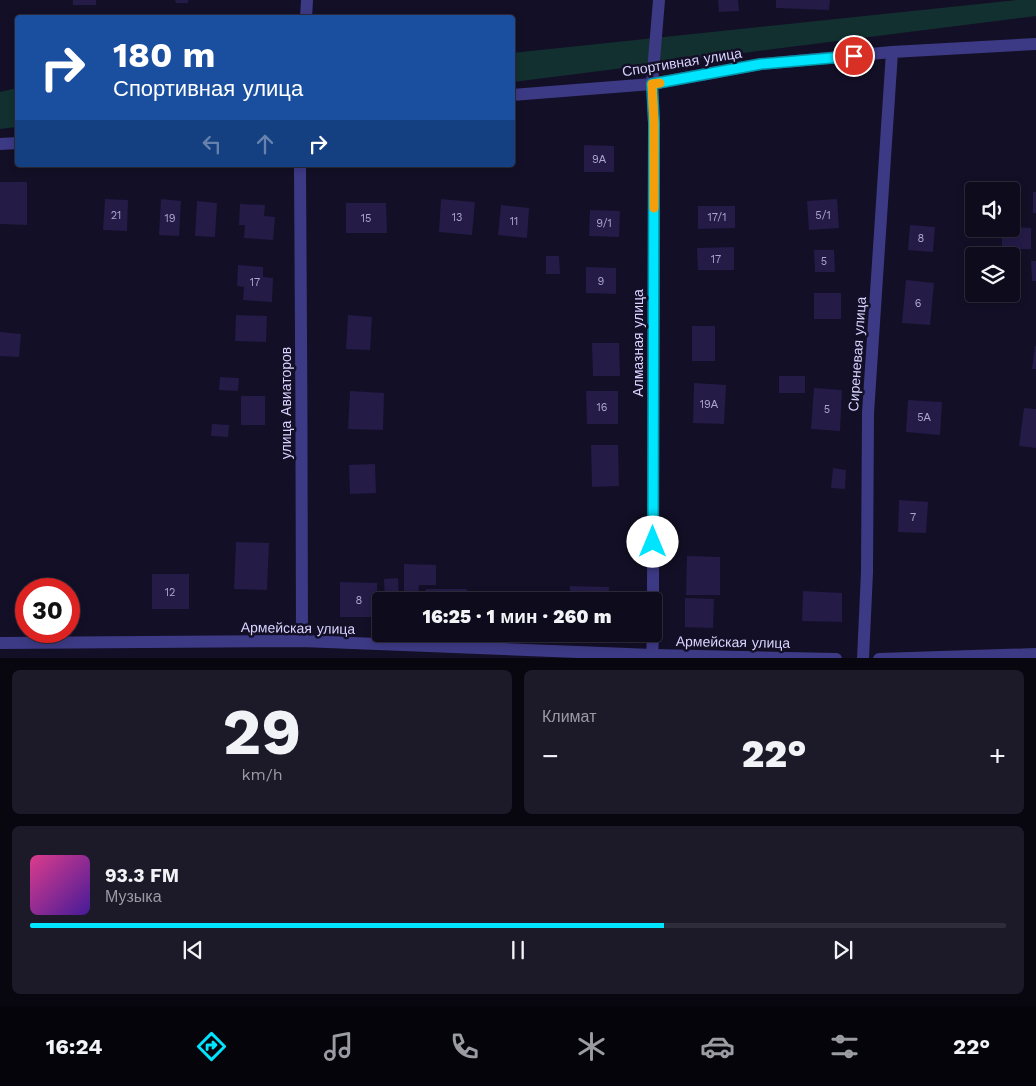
<!DOCTYPE html>
<html lang="ru">
<head>
<meta charset="utf-8">
<style>
	:root { --surface:#0e0b1c; --page:#1c1929; --text:#f1f3f6; --muted:#9b9ba3; --line:#2e2b3b; --accent:#00e5ff }
	body { margin:0; font-family:"Work Sans",sans-serif; background:var(--page); color:var(--text); height:100vh; display:flex; flex-direction:column; font-size:19px; white-space:nowrap }
	* { box-sizing:border-box; margin:0 }
	p { font-size:16px; color:var(--muted) }
	.icon { flex:none; width:28px; height:28px; fill:none; stroke:currentColor; stroke-width:2; stroke-linecap:round; stroke-linejoin:round }
	.map { position:relative; height:658px; overflow:hidden }
	.details { display:flex; flex-direction:column; gap:12px; padding:12px; background:#08060f; flex:1 }
	.details>* { flex:none }
	.banner { position:absolute; left:15px; top:15px; width:500px; height:152px; border-radius:5px; box-shadow:0 2px 8px #0003,0 0 0 1px var(--line); background:#1a4fa0; color:#fff; overflow:hidden }
	.fabs { position:absolute; left:965px; top:182px; display:grid; gap:10px }
	.fabs a { display:grid; place-items:center; width:55px; height:55px; border-radius:5px; background:var(--surface); box-shadow:0 2px 8px #0003,0 0 0 1px var(--line); font-size:25px }
	.speed { position:absolute; left:15px; top:578px; display:flex; gap:10px; font-size:25px; font-weight:700; text-align:center }
	.speed>* { display:grid; place-content:center; width:65px; height:65px; border-radius:50%; background:var(--surface); box-shadow:0 2px 8px #0003,0 0 0 1px var(--line); line-height:1 }
	.speed .limit { border:8px solid #d22; background:#fff; color:#111 }
	.pin { position:absolute; display:grid; place-items:center; width:42px; height:42px; color:#fff; margin:-21px; border:2px solid #fff; border-radius:50%; box-shadow:0 1px 5px #0007 }
	.me { position:absolute; width:55px; margin:-28px; rotate:0deg; stroke-linejoin:round; filter:drop-shadow(0 0 4px #0008) }
	.turn { display:flex; align-items:center; gap:18px; height:105px; padding:0 15px; font-size:22px }
	.turn .icon { width:65px; height:65px; stroke-width:2.5 }
	.turn b { display:block; font-size:35px; line-height:42px }
	.lanes { display:flex; align-items:center; height:48px; padding:0 15px; background:#0003; justify-content:center; gap:25px; direction:ltr }
	.lanes .off { opacity:.35 }
	.big { font-size:38px; font-weight:800; line-height:1.1 }
	.details .widget { flex:1; display:flex; flex-direction:column; justify-content:center; gap:8px; min-width:0; padding:0 18px; border-radius:8px; background:var(--page) }
	.details .dial { align-items:center; gap:0 }
	.dial b { font-size:65px; line-height:1 }
	.song { display:flex; align-items:center; gap:15px }
	.cover { width:60px; height:60px; border-radius:8px; background:linear-gradient(135deg,hsl(330 70% 55%),hsl(260 70% 35%)) }
	.played { height:5px; border-radius:2px; background:linear-gradient(90deg,var(--accent) 65%,var(--line) 65%) }
	.keys { display:flex; justify-content:space-around; direction:ltr }
	.heat { display:flex; justify-content:space-between; align-items:center; font-size:28px; direction:ltr }
	.details .tiles { flex:1; display:grid; gap:12px; grid-template-columns:1fr 1fr }
	.widget:last-child { grid-column:span 2 }
	.trip { position:absolute; left:372px; top:592px; width:290px; height:50px; border-radius:5px; background:var(--surface); box-shadow:0 2px 8px #0003,0 0 0 1px var(--line); font-weight:800; line-height:50px; text-align:center }
	.tabs { display:flex; height:80px; justify-content:space-around; align-items:center; background:#06040b; color:var(--muted) }
	.tabs .icon { width:35px; height:35px }
	.tabs .current { color:var(--accent) }
	.tabs b { font-size:22px; color:var(--text) }
	.map>svg:first-child { display:block }
</style>
</head>
<body>
<div class="map">
<svg width="1036" height="659" viewBox="0 0 1036 659">
	<rect width="100%" height="100%" fill="#130f26"/>
	<g fill="#12302f">
		<path d="M 1017,0 L 1036,0 L 1036,16 L 513,82 L 512,53 Z"/>
		<path d="M 17,88 L 17,127 L 0,129 L 0,92 Z"/>
	</g>
	<g fill="#241b47">
		<rect x="73" y="0" width="23" height="5"/>
		<path d="M 175,0 L 188,0 L 188,3 L 176,3 Z"/>
		<path d="M 718,0 L 738,0 L 739,11 L 719,12 Z"/>
		<path d="M 776,0 L 830,0 L 829,10 L 776,8 Z"/>
		<path d="M 584,145 L 614,146 L 614,172 L 584,172 Z"/>
		<path d="M 0,182 L 27,182 L 27,225 L 0,224 Z"/>
		<rect x="1033" y="192" width="3" height="21"/>
		<path d="M 105,199 L 128,200 L 127,231 L 103,230 Z"/>
		<path d="M 161,199 L 181,201 L 179,236 L 159,235 Z"/>
		<path d="M 441,199 L 475,202 L 472,235 L 439,232 Z"/>
		<path d="M 837,199 L 839,228 L 809,230 L 807,201 Z"/>
		<path d="M 197,201 L 217,203 L 215,237 L 195,236 Z"/>
		<path d="M 346,203 L 386,203 L 387,233 L 346,233 Z"/>
		<path d="M 240,204 L 265,205 L 264,216 L 275,217 L 273,240 L 244,238 L 245,225 L 239,225 Z"/>
		<path d="M 501,205 L 529,208 L 527,238 L 498,235 Z"/>
		<path d="M 698,206 L 735,206 L 735,228 L 698,229 Z"/>
		<path d="M 590,210 L 620,211 L 619,237 L 589,236 Z"/>
		<path d="M 910,225 L 935,227 L 933,252 L 908,250 Z"/>
		<path d="M 1011,227 L 1031,228 L 1031,249 L 1002,249 L 1002,229 L 1011,229 Z"/>
		<path d="M 734,247 L 734,270 L 698,270 L 697,248 Z"/>
		<path d="M 814,250 L 834,250 L 835,272 L 815,272 Z"/>
		<path d="M 546,256 L 559,256 L 560,274 L 546,274 Z"/>
		<path d="M 1031,261 L 1036,261 L 1036,281 L 1032,281 Z"/>
		<path d="M 238,265 L 263,267 L 263,277 L 273,278 L 272,302 L 243,300 L 244,287 L 237,286 Z"/>
		<path d="M 586,267 L 616,268 L 616,294 L 586,293 Z"/>
		<path d="M 906,280 L 934,283 L 930,325 L 902,323 Z"/>
		<rect x="814" y="293" width="27" height="26"/>
		<path d="M 236,315 L 267,316 L 266,342 L 235,341 Z"/>
		<path d="M 348,315 L 372,317 L 370,350 L 346,349 Z"/>
		<rect x="692" y="326" width="23" height="35"/>
		<path d="M 0,332 L 21,334 L 19,357 L 0,356 Z"/>
		<path d="M 592,343 L 619,343 L 620,376 L 593,376 Z"/>
		<path d="M 1035,346 L 1036,346 L 1036,369 L 1032,369 Z"/>
		<rect x="779" y="376" width="26" height="17"/>
		<path d="M 220,377 L 239,378 L 238,391 L 219,390 Z"/>
		<path d="M 694,383 L 726,385 L 724,424 L 693,423 Z"/>
		<path d="M 814,388 L 842,390 L 840,431 L 811,429 Z"/>
		<path d="M 350,391 L 384,393 L 383,430 L 348,429 Z"/>
		<path d="M 586,391 L 618,391 L 618,424 L 587,424 Z"/>
		<rect x="241" y="396" width="24" height="29"/>
		<path d="M 908,400 L 942,402 L 940,435 L 906,432 Z"/>
		<path d="M 1024,408 L 1036,409 L 1036,448 L 1019,446 Z"/>
		<path d="M 212,424 L 229,425 L 228,437 L 211,436 Z"/>
		<path d="M 591,445 L 618,445 L 619,486 L 592,487 Z"/>
		<path d="M 375,464 L 376,493 L 350,494 L 349,465 Z"/>
		<path d="M 833,468 L 846,470 L 845,489 L 831,488 Z"/>
		<path d="M 899,500 L 928,502 L 926,533 L 898,532 Z"/>
		<path d="M 236,542 L 269,543 L 267,590 L 234,589 Z"/>
		<path d="M 687,556 L 720,557 L 720,595 L 686,595 Z"/>
		<path d="M 404,564 L 436,565 L 436,585 L 419,585 L 418,599 L 404,599 Z"/>
		<rect x="152" y="574" width="37" height="35"/>
		<path d="M 398,578 L 399,601 L 385,601 L 384,579 Z"/>
		<path d="M 340,582 L 377,583 L 377,617 L 340,617 Z"/>
		<path d="M 570,586 L 609,587 L 608,601 L 570,601 Z"/>
		<rect x="426" y="589" width="41" height="12"/>
		<path d="M 803,591 L 842,593 L 842,622 L 802,621 Z"/>
		<path d="M 500,592 L 544,593 L 544,601 L 500,601 Z"/>
		<path d="M 685,598 L 714,599 L 713,628 L 685,627 Z"/>
	</g>
	<g fill="none" stroke-linecap="round" stroke-linejoin="round">
		<g stroke="#3d3a85" stroke-width="12">
			<path d="M 306,18 L 307,0"/>
			<path d="M 512,95 L 652,84 L 761,64 L 892,52 L 1036,44"/>
			<path d="M 0,144 L 18,143"/>
			<path d="M 300,165 C 302,324 301,482 302,641"/>
			<path d="M 653,601 L 654,123 L 652,84 L 659,0"/>
			<path d="M 0,643 L 302,641 L 653,655 L 836,659"/>
			<path d="M 652,659 L 653,634"/>
			<path d="M 863,659 L 867,572 L 868,413 L 892,52"/>
			<path d="M 879,659 L 1036,654"/>
		</g>
	</g>
	<g fill="none" stroke-linecap="round" stroke-linejoin="round">
		<defs>
			<path id="route" d="M 653,542 L 654,123 L 652,84 L 761,64 L 854,56"/>
		</defs>
		<use href="#route" stroke="#0095a6" stroke-width="12"/>
		<use href="#route" stroke="#00e5ff" stroke-width="9"/>
		<path stroke="#f59e0b" stroke-width="9" d="M 654,208 L 654,123 L 652,84 L 660,83"/>
	</g>
	<g text-anchor="middle" dominant-baseline="central" stroke-width="5" stroke-linejoin="round" paint-order="stroke">
		<g font-size="11" fill="#aca6d1">
			<text x="599" y="159">9А</text>
			<text x="116" y="215">21</text>
			<text x="823" y="215">5/1</text>
			<text x="457" y="217">13</text>
			<text x="717" y="217">17/1</text>
			<text x="170" y="218">19</text>
			<text x="366" y="218">15</text>
			<text x="514" y="221">11</text>
			<text x="604" y="223">9/1</text>
			<text x="921" y="238">8</text>
			<text x="716" y="259">17</text>
			<text x="824" y="261">5</text>
			<text x="601" y="281">9</text>
			<text x="255" y="282">17</text>
			<text x="918" y="303">6</text>
			<text x="709" y="404">19А</text>
			<text x="602" y="407">16</text>
			<text x="827" y="409">5</text>
			<text x="924" y="417">5А</text>
			<text x="913" y="517">7</text>
			<text x="170" y="592">12</text>
			<text x="359" y="600">8</text>
		</g>
		<g font-size="14" fill="#d9d4ff" stroke="#130f26">
			<text transform="translate(682 62) rotate(-9)">Спортивная улица</text>
			<text transform="translate(638 343) rotate(-90)">Алмазная улица</text>
			<text transform="translate(857 354) rotate(-86)">Сиреневая улица</text>
			<text transform="translate(286 403) rotate(-90)">улица Авиаторов</text>
			<text transform="translate(298 628) rotate(1)">Армейская улица</text>
			<text transform="translate(733 642) rotate(1)">Армейская улица</text>
		</g>
	</g>
</svg>
<div class="fabs">
<a><svg class="icon" aria-label="sound" viewBox="0 0 24 24"><path d="M4 9h4l5-4v14l-5-4H4zM17 9q2 3 0 6"/></svg></a>
<a><svg class="icon" aria-label="layers" viewBox="0 0 24 24"><path d="M12 4l9 5-9 5-9-5zM3 14l9 5 9-5"/></svg></a>
</div>
<div class="speed"><div class="limit">30</div></div>
<div class="pin" style="left:854px;top:56px;background:#d93025"><svg class="icon" aria-label="arrive" viewBox="0 0 24 24"><path d="M6 21V4h12l-3 4 3 4H6"/></svg></div>
<svg class="me" style="left:653px;top:542px" viewBox="-20 -20 40 40"><circle r="19" fill="#fff"/><path d="M0-13L10 11 0 6-10 11z" fill="#00e5ff"/></svg>
<div class="trip">16:25 · 1 мин · 260 m</div>
<div class="banner">
<div class="turn"><svg class="icon" aria-label="right" viewBox="0 0 24 24"><path d="M7 20v-9h11M14 6l5 5-5 5"/></svg><div><b>180 m</b>Спортивная улица</div></div>
<div class="lanes"><svg class="icon off" aria-label="left" viewBox="0 0 24 24"><path d="M17 20v-9H6M10 6l-5 5 5 5"/></svg><svg class="icon off" aria-label="ahead" viewBox="0 0 24 24"><path d="M12 20V5M6 11l6-6 6 6"/></svg><svg class="icon" aria-label="right" viewBox="0 0 24 24"><path d="M7 20v-9h11M14 6l5 5-5 5"/></svg></div>
</div>
</div>
<section class="details">
<div class="tiles">
<div class="widget dial"><b>29</b><p>km/h</p></div>
<div class="widget"><p>Климат</p>
<div class="heat"><a>−</a><b class="big">22°</b><a>+</a></div>
</div>
<div class="widget">
<div class="song"><i class="cover"></i><div><b>93.3 FM</b><p>Музыка</p></div></div>
<div class="played"></div>
<div class="keys"><svg class="icon" aria-label="previous" viewBox="0 0 24 24"><path d="M18 5L8 12l10 7zM5 5v14"/></svg><svg class="icon" aria-label="pause" viewBox="0 0 24 24"><path d="M8 5v14M16 5v14"/></svg><svg class="icon" aria-label="next" viewBox="0 0 24 24"><path d="M6 5l10 7-10 7zM19 5v14"/></svg></div>
</div>
</div>
</section>
<nav class="tabs">
<b>16:24</b>
<svg class="icon current" aria-label="directions" viewBox="0 0 24 24"><path d="M12 3l9 9-9 9-9-9zM9 14v-3h6M13 9l2 2-2 2"/></svg>
<svg class="icon" aria-label="music" viewBox="0 0 24 24"><path d="M9 18V5l10-2v13"/><circle cx="6" cy="18" r="3"/><circle cx="16" cy="16" r="3"/></svg>
<svg class="icon" aria-label="phone" viewBox="0 0 24 24"><path d="M5 4h4l2 5-3 2q2 4 5 5l2-3 5 2v4C11 20 4 13 5 4z"/></svg>
<svg class="icon" aria-label="climate" viewBox="0 0 24 24"><path d="M12 3v18M4 7l16 10M4 17L20 7"/></svg>
<svg class="icon" aria-label="car" viewBox="0 0 24 24"><path d="M5 17H2v-5l4-1 3-4h7l3 4 3 1v5h-3M9 17h6M6 11h13"/><circle cx="7" cy="17" r="2"/><circle cx="17" cy="17" r="2"/></svg>
<svg class="icon" aria-label="filters" viewBox="0 0 24 24"><path d="M4 7h16M4 17h16"/><circle cx="9" cy="7" r="2"/><circle cx="15" cy="17" r="2"/></svg>
<b>22°</b>
</nav>
</body>
</html>
